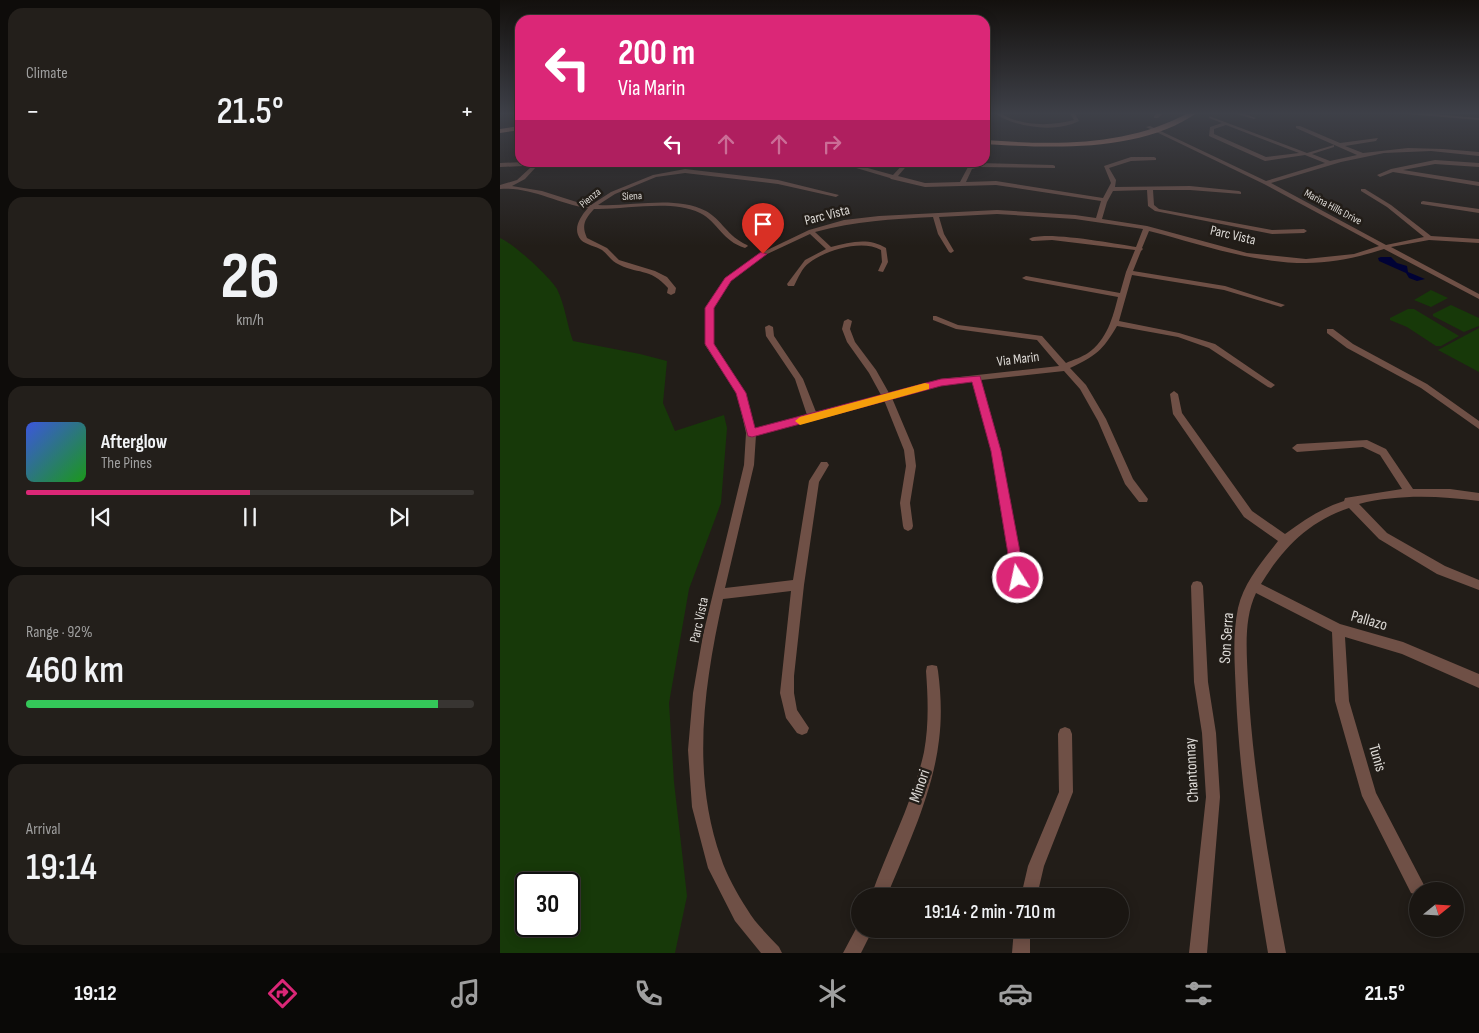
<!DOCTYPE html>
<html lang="en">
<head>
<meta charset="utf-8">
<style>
	:root { --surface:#1a1612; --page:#231f1b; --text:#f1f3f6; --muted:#9f9f9f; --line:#383532; --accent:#db2777 }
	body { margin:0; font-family:"Sofia Sans Condensed",sans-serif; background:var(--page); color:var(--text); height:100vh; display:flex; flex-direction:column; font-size:19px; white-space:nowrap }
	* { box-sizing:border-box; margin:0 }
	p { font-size:16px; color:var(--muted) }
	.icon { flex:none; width:28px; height:28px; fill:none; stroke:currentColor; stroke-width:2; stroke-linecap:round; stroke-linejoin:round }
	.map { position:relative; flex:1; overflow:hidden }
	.panel { display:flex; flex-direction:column; gap:8px; padding:8px; background:#0e0c0a; width:500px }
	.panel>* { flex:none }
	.banner { position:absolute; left:15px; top:15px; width:475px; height:152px; border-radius:15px; box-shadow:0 2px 12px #0003,0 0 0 1px var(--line); background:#db2777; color:#fff; overflow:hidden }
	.needle { width:32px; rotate:72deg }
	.buttons { position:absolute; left:909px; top:882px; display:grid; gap:10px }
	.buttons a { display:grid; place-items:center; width:55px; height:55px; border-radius:50%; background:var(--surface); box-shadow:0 2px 12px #0003,0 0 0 1px var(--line); font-size:25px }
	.speed { position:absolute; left:15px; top:872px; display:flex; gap:10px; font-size:25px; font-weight:700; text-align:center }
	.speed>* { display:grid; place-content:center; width:65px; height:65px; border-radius:50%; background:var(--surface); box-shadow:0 2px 12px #0003,0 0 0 1px var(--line); line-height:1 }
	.speed .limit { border:2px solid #111; border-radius:8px; background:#fff; color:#111 }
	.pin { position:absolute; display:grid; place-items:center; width:42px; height:42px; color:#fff; margin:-51px -21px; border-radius:50% 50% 50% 0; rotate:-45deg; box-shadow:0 0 5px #0007 }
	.pin .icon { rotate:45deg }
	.me { position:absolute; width:55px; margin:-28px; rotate:350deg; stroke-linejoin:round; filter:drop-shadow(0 0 4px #0008) }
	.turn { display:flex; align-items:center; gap:18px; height:105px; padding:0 20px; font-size:22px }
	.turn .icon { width:65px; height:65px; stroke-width:2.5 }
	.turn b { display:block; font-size:35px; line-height:42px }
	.lanes { display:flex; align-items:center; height:48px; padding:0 20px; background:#0003; justify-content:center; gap:25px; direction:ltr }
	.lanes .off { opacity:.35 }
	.big { font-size:38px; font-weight:600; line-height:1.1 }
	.panel .widget { flex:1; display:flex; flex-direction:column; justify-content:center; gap:8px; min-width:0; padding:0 18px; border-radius:15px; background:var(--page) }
	.panel .dial { align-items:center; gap:0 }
	.dial b { font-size:65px; line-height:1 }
	.song { display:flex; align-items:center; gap:15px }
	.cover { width:60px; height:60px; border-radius:8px; background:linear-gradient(135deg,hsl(230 70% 55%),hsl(120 70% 35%)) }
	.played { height:5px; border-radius:2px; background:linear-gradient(90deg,var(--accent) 50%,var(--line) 50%) }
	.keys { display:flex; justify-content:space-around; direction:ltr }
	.heat { display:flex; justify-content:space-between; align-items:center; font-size:28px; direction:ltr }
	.charge { height:8px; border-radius:4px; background:linear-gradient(90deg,#34c759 92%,var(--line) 0) }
	.trip { position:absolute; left:351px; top:888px; width:278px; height:50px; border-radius:25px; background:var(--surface); box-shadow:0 2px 12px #0003,0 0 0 1px var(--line); font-weight:600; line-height:50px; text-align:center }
	.tab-bar { display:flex; height:80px; justify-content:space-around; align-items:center; background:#0a0907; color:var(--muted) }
	.tab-bar .icon { width:35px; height:35px }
	.tab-bar .selected { color:var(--accent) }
	.tab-bar b { font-size:22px; color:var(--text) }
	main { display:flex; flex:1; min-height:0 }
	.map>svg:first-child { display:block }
</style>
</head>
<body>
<main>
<section class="panel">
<div class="widget"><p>Climate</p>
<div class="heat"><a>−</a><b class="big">21.5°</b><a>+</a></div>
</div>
<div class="widget dial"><b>26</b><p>km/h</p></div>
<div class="widget">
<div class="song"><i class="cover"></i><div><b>Afterglow</b><p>The Pines</p></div></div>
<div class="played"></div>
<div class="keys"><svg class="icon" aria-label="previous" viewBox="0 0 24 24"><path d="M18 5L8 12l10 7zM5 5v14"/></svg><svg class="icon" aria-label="pause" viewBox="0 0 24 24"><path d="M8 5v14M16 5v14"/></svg><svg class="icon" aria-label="next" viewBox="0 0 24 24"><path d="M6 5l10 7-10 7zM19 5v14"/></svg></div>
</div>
<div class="widget"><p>Range · 92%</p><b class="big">460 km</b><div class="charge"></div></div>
<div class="widget"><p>Arrival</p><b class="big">19:14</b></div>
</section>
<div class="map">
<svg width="979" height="953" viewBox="0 0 979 953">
	<rect width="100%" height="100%" fill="#221d18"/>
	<g fill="#173909" fill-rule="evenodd">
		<path d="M 0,238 C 13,243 50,277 57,289 C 65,305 67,325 73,341 L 140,354 L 167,361 L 163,403 L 175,431 L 224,415 L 227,428 L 221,503 L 189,589 L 169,703 L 174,782 L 187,896 L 175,953 L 0,953 ZM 26,884 L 69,884 L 69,926 L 26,926 Z"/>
		<path d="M 931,290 L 948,298 L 931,307 L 914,300 Z"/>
		<path d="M 951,305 L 979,318 L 979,326 L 964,332 L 933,316 L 933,314 Z"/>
		<path d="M 908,309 L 914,309 L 959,336 L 941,346 L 936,346 L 907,327 L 890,320 L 890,318 Z"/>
		<path d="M 979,328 L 979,372 L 938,350 Z"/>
	</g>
	<path fill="#000235" d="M 881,257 L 891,257 L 897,263 L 907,266 L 908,272 L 925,279 L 917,281 L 909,278 L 906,273 L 879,261 L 878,258 Z"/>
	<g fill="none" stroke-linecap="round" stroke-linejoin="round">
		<g fill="#6f5046" fill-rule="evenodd">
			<path d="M 493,112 C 501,112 507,118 515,120 C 534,126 555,125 574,120 L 569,112 L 574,112 L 579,121 C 556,133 514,128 493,112 Z"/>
			<path d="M 659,112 L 665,112 L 658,118 L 654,118 L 654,116 Z"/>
			<path d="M 730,112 L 739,112 L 756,118 L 754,119 Z"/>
			<path d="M 882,112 L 909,112 L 979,118 L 979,120 Z"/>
			<path d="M 709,116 L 807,153 L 834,145 L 834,147 L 812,154 L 830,161 L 857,155 L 796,128 L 796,126 L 800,126 L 840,143 L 878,138 L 876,141 L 845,146 L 863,153 L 908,148 L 943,149 L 979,152 L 979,156 L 931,151 L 884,153 L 841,162 L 771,183 L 886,245 L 924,237 L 887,207 L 861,191 L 861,189 L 865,189 L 891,205 L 931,236 L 979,239 L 979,243 L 929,240 L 891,247 L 979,294 L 979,299 L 884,249 C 859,257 833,263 806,263 C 752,263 700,244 649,231 L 642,248 L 643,249 L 641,251 L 633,271 L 725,286 L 785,305 L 781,307 L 724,290 L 632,275 L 619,321 L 679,333 L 715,344 L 775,385 L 771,388 L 768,387 L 709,348 L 678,337 L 617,326 C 602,351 597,355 570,368 L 586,385 L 606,419 L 633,479 L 648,499 L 647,502 L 639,502 L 625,484 L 598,421 L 580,389 L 564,371 L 481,380 L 501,451 L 524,578 L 522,582 L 518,583 L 514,582 L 512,578 L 491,451 L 473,381 L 441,385 L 392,398 L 414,450 L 416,466 L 410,503 L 413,526 L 412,529 L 408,531 L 404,529 L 403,526 L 400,503 L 406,466 L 404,450 L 384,400 L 317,418 L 313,421 L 310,420 L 256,435 L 254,465 L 225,588 L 293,580 L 309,481 L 321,462 L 327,462 L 329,465 L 319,482 L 304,585 L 294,676 L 294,693 L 297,710 L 309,728 L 307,733 L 302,735 L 297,733 L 286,718 L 280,693 L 291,591 L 223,599 C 204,685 191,774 221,858 C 226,874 238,895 247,909 C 255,923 268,935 279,947 L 282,953 L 261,953 L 235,921 L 208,868 L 192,807 L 188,750 L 193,693 L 203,635 L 244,465 L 246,433 L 237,393 L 205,345 L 205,308 L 225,278 L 261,253 L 309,230 L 344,220 L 379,216 L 497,210 L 575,215 L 596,218 L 601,201 L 496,185 L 425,187 L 391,179 L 390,178 L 336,162 L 346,162 L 393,175 L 405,162 L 410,162 L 398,176 L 425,183 L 460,182 L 468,167 L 479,163 L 553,165 L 555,166 L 555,168 L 479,167 L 472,169 L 466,182 L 496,181 L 603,198 L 611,183 L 604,166 L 631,157 L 654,157 L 656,158 L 656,160 L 631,161 L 609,168 L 616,180 L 615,187 L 690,186 L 739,191 L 741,192 L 741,194 L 690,190 L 653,190 L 654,205 L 659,209 L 772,230 L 804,229 L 807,231 L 804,233 L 772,234 L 655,211 L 648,206 L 647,190 L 613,191 L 607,202 L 602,219 L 647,226 L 747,253 L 806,259 L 854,254 L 879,246 L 764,184 L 646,127 L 650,126 L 766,181 L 825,163 L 805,155 L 765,161 L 709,136 L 710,127 L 722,123 L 709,118 ZM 726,125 L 799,153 L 766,157 L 714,134 L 714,129 ZM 497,214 L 575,219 L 643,229 L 636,247 C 616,244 543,230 529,239 L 532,241 L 552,240 L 635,250 L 626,272 L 620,293 L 526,276 L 522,278 L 526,280 L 618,297 C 613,317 607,340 588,353 C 582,357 573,360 566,363 L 542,336 L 458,325 L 436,316 L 433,316 L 433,320 L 456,329 L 537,340 L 559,366 L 441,379 L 389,393 L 376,370 L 355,342 L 350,329 L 352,321 L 348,319 L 344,321 L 342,329 L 347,342 L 369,373 L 381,395 L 316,412 L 303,379 L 274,336 L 273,327 L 269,325 L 265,327 L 266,336 L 295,379 L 307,415 L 255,429 L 245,393 L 213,345 L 213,308 L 231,281 L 265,255 L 310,234 L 326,249 L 305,260 L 287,284 L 288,286 L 294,286 C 298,278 302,268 309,263 C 326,250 362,239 381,250 L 382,262 L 378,271 L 383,272 L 388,262 L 386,248 C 369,237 350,242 331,247 L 315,232 C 356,221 391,219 433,217 L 438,234 L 449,252 L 451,253 L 454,251 L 444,234 L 439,217 Z"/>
			<path d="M 935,160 L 979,163 L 979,167 L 935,164 L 903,170 L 979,182 L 979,186 L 893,172 L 880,177 L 877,175 L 891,169 Z"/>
			<path d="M 24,162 L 36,167 L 25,179 L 12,186 L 42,191 L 86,205 L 91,205 L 111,192 L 153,175 L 185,169 L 278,180 L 339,195 L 336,197 L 278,184 L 185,173 L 156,177 L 115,194 L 98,205 C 132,207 174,195 206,211 C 222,220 227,236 247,245 L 248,246 L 245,248 C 222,241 218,222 200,213 C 171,199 125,210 94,209 C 85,219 81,225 87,238 L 107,248 L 119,260 L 155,271 L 167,277 L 176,288 L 175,293 L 171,295 L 167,293 L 168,288 C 150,267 137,275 116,263 C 111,260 107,254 102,250 C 96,246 86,245 81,240 C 72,229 80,217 88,208 C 58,204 30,186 0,189 L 0,185 L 17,180 L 30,168 L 24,166 L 0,167 L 0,163 Z"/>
			<path d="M 923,201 L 979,209 L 979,213 L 921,204 L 921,202 Z"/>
			<path d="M 827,329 L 833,329 L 853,344 L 927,384 L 979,421 L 979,429 L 921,388 L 847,348 L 827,333 Z"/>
			<path d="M 674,391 L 678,394 L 682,413 L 752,511 L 785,534 C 804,520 822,508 844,501 L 845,498 L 902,489 L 880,455 L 863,447 L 797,452 L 792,448 L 797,444 L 867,440 L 886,449 L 913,489 L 950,489 L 979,493 L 979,501 C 939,496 899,494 859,504 L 887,533 L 945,566 L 979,580 L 979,590 L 937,574 L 879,539 L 849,508 C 809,521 782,549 761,584 L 840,624 L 903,642 L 979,674 L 979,688 L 902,654 L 845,637 L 849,701 L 876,793 L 925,887 L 923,891 L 918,891 L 918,895 L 911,893 L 862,796 L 835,701 L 832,632 L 756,593 C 743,620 747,654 748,683 C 753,774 769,863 786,953 L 768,953 C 754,868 740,783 736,696 C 735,667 732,637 738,608 C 744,582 762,562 778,541 L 744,517 L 673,414 L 670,394 Z"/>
			<path d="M 697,581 L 701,582 L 703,586 L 708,682 L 716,733 L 720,797 L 707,953 L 689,953 L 706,797 L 702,733 L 694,682 L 691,586 L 693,582 Z"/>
			<path d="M 432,665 L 437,666 L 438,671 C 441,694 442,717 439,740 C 433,793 407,847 387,896 L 371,896 C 388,848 413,802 424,752 C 429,725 428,698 426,671 L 427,666 Z"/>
			<path d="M 565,727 L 570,729 L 572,734 L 573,792 L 544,866 L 537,896 L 521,896 L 528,866 L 559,792 L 558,734 L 560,729 Z"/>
			<path d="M 359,923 L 360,929 L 373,929 L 361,953 L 343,953 Z"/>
			<path d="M 514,929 L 530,929 L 530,953 L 512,953 Z"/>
		</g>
		<g fill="#c0806c" fill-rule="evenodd">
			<path d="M 690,112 L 698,112 C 641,153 551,148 485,144 L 485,140 C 555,145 627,147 690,112 Z"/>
			<path d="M 20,126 L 20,130 L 0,133 L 0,129 Z"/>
		</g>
	</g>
	<linearGradient id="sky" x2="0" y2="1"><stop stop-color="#13100d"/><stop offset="0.46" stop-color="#3e4048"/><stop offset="1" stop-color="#3e4048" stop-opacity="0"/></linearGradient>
	<rect width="979" height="246" fill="url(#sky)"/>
	<path fill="#db2777" stroke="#8e194d" d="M 261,252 L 267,254 L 231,281 L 214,308 L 214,344 L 246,393 L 255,428 L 441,379 L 480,376 L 501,451 L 525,578 L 523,582 L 518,584 L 514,582 L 512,578 L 491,451 L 472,382 L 441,386 L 252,437 L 248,436 L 236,393 L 205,344 L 205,308 L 225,278 Z"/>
	<path fill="#f59e0b" d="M 425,383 L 429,384 L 429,389 L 300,425 L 295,421 L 300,417 Z"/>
	<g text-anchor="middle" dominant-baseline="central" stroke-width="5" stroke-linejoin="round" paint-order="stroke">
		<g font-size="11" fill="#dcd9d5" stroke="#221d18">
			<text transform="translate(132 196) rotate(-3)">Siena</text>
			<text transform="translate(90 198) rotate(-39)">Pienza</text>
			<text transform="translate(833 207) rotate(28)">Marina Hills Drive</text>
		</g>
		<g font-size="14" fill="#dcd9d5" stroke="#221d18">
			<text transform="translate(327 215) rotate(-14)">Parc Vista</text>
			<text transform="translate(733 235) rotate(13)">Parc Vista</text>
			<text transform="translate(518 359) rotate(-7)">Via Marin</text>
			<text transform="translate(199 620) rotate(-78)">Parc Vista</text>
		</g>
		<g font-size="16" fill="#dcd9d5" stroke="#221d18">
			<text transform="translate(869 621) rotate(16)">Pallazo</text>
			<text transform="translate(727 638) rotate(-86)">Son Serra</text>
			<text transform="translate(877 758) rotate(74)">Tunis</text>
			<text transform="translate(692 770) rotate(-93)">Chantonnay</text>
			<text transform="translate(420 786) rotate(-71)">Minori</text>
		</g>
	</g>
</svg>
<div class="buttons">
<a><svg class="needle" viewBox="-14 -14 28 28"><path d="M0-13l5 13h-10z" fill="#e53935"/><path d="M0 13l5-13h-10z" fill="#9f9f9f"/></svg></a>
</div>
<div class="speed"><div class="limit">30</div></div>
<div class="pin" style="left:263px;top:254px;background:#d93025"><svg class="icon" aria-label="arrive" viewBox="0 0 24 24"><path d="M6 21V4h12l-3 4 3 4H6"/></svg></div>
<svg class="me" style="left:518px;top:578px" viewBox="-20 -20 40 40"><circle r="17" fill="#db2777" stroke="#fff" stroke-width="3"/><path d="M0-11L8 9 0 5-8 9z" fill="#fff"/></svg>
<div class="trip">19:14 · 2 min · 710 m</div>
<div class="banner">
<div class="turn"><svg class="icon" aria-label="left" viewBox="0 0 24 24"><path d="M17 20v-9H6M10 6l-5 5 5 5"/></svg><div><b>200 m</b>Via Marin</div></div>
<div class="lanes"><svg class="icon" aria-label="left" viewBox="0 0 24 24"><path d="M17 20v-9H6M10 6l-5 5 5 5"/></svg><svg class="icon off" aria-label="ahead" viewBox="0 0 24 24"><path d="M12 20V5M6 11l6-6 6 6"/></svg><svg class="icon off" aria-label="ahead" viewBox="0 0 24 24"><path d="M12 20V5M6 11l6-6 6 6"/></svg><svg class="icon off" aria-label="right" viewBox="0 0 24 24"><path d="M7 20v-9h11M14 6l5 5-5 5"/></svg></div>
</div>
</div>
</main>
<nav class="tab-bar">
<b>19:12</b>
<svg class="icon selected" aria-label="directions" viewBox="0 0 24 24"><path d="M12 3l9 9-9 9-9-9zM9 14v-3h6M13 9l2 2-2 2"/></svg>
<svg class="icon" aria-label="music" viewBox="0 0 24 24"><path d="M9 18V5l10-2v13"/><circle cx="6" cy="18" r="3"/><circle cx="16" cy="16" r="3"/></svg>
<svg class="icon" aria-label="phone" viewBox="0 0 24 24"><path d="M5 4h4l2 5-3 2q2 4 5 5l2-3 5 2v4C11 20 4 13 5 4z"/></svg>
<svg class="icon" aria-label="climate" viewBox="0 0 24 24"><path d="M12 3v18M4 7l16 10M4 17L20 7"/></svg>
<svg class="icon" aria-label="car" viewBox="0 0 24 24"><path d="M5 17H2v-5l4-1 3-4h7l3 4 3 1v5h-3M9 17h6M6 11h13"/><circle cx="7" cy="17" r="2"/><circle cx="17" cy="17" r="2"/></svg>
<svg class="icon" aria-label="filters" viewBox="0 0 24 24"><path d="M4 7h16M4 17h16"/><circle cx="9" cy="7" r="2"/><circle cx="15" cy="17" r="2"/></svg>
<b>21.5°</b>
</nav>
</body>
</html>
